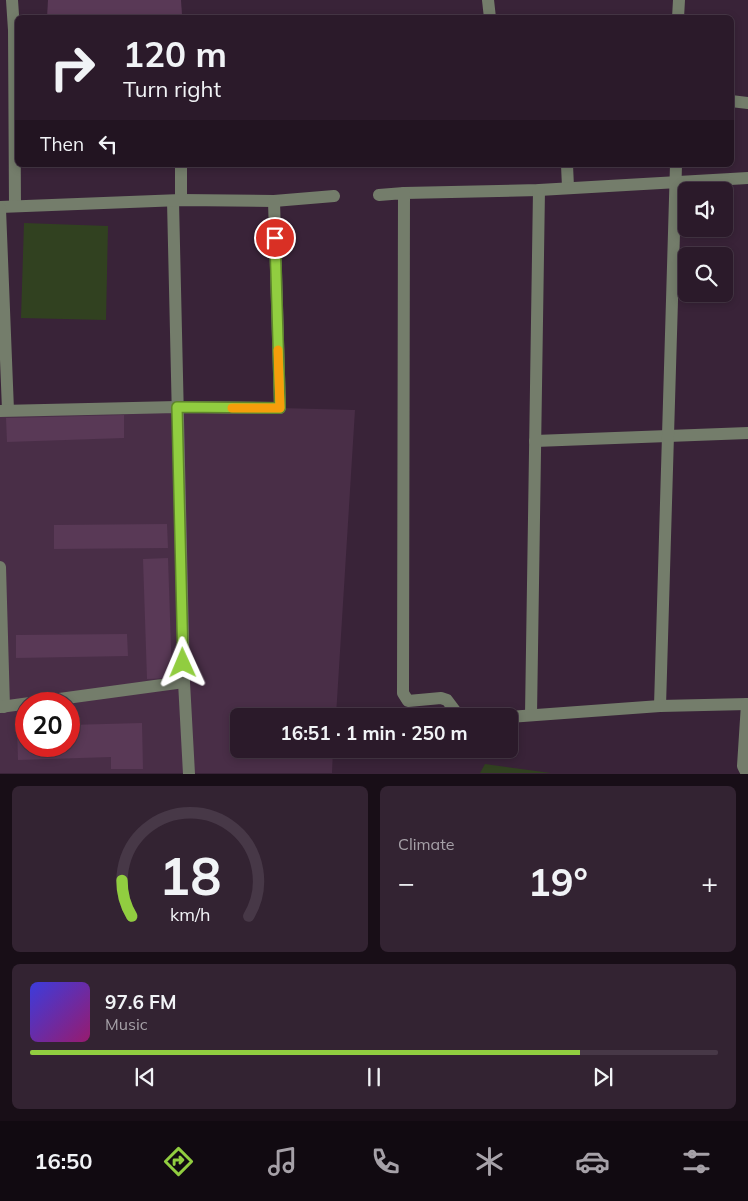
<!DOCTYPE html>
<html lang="en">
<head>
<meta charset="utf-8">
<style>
	:root { --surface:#2b1a2a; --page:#332332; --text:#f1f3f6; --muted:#a6a1a8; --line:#473847; --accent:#91cd40 }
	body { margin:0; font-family:Mulish,sans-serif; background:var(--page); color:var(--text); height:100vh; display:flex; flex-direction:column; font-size:19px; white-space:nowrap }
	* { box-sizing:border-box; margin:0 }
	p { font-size:16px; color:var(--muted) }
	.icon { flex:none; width:28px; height:28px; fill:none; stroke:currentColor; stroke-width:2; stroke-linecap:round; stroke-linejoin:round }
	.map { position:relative; height:774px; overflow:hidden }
	.drawer { display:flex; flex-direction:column; gap:12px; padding:12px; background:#180e17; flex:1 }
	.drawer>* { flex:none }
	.top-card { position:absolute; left:15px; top:15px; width:719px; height:152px; border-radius:8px; box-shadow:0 2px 8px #0003,0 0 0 1px var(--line); background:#2b1a2a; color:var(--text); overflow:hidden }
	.fabs { position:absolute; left:678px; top:182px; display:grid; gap:10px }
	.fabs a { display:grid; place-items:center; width:55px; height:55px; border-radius:8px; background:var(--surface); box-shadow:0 2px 8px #0003,0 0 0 1px var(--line); font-size:25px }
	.speed { position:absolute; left:15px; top:692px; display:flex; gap:10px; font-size:25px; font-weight:700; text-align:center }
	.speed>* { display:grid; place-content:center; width:65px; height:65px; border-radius:50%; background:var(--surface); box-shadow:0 2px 8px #0003,0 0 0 1px var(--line); line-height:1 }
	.speed .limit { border:8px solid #d22; background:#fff; color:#111 }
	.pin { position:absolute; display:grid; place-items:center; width:42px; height:42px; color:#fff; margin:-21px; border:2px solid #fff; border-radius:50%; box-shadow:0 1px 5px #0007 }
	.me { position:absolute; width:55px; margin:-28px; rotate:359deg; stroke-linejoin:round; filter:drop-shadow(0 0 4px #0008) }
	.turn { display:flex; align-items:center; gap:18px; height:105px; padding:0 25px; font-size:22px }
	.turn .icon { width:65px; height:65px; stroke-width:2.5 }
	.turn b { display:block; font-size:35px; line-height:42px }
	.then { display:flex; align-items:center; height:48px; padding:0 25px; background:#0003; gap:10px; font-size:19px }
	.big { font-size:38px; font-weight:700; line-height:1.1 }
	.drawer .widget { flex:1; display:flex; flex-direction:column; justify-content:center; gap:8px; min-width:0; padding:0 18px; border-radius:8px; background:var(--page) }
	.drawer .dial { align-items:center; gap:0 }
	.dial svg { height:130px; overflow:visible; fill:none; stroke:var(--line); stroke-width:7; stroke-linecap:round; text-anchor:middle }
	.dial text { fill:var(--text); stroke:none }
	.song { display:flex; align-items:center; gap:15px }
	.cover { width:60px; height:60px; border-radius:8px; background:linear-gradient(135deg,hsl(240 70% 55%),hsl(320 70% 35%)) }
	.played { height:5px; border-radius:2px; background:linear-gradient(90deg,var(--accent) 80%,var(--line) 80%) }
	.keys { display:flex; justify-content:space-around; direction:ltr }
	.heat { display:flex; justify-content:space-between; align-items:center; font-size:28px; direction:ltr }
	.drawer .tiles { flex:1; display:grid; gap:12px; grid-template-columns:1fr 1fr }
	.widget:last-child { grid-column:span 2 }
	.trip { position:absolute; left:230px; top:708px; width:288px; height:50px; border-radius:8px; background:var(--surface); box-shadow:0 2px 8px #0003,0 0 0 1px var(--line); font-weight:700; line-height:50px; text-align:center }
	.tabs { display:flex; height:80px; justify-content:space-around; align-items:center; background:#110a11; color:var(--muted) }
	.tabs .icon { width:35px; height:35px }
	.tabs .current { color:var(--accent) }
	.tabs b { font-size:22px; color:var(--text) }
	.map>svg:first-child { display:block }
</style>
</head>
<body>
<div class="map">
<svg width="748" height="774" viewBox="0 0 748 774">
	<rect width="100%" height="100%" fill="#392338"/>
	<path fill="#492e47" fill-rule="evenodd" d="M 280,408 L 355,410 L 336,716 L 239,716 L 239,749 L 333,749 L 332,773 L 0,773 L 0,411 ZM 26,704 L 69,704 L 69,746 L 26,746 Z"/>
	<g fill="#314120">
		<path d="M 24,223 L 108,226 L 106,320 L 21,318 Z"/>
		<path d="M 485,764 L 551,773 L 480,773 Z"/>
	</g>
	<g fill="#593956">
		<path d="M 48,0 L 181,0 L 182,15 L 47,18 Z"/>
		<path d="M 124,415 L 124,438 L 7,442 L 6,418 Z"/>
		<path d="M 167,524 L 168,548 L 54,549 L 54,525 Z"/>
		<path d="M 168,558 L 172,678 L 147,679 L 143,559 Z"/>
		<path d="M 127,634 L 128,656 L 16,658 L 16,635 Z"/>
		<path d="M 142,723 L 143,769 L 111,769 L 111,757 L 18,760 L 17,726 L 26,726 L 26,746 L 69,746 L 69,725 Z"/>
	</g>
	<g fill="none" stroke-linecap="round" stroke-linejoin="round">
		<g stroke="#747d6b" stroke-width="12">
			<path d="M 12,0 L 14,30 L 15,206"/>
			<path d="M 488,0 L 490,18"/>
			<path d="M 678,18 L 679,0"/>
			<path d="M 731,101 L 748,103"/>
			<path d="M 181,165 L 181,200"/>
			<path d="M 567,165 L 568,187"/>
			<path d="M 404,193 L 539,190 L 748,178"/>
			<path d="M 379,195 L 404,193 L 403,693 L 408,701 L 441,698 L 447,700 L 459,716"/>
			<path d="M 173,201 L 184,682 L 189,774"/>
			<path d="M 0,207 L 181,200 L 274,201 L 334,196"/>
			<path d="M 0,209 L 8,410"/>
			<path d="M 0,411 L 177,407 L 280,408 L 274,201"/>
			<path d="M 535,441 L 748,433"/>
			<path d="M 0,567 L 4,707"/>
			<path d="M 660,706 L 676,165"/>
			<path d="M 0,707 L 184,682"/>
			<path d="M 531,715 L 539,190"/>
			<path d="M 509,717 L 660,706 L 748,704"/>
			<path d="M 747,774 L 743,766 L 747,704"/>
		</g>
	</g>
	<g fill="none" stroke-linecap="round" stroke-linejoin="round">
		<defs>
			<path id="route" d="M 183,663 L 177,407 L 280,408 L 275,238"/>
		</defs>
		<use href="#route" stroke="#5e852a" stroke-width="12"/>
		<use href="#route" stroke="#91cd40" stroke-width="9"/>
		<path stroke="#f59e0b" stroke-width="9" d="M 232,408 L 280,408 L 278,350"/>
	</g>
</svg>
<div class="fabs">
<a><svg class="icon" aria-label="sound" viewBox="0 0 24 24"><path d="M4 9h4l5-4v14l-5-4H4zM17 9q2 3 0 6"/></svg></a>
<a><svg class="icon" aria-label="search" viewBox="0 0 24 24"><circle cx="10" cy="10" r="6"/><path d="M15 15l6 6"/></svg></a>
</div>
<div class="speed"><div class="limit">20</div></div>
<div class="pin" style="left:275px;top:238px;background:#d93025"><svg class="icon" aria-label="arrive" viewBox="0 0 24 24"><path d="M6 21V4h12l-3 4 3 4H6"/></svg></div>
<svg class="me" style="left:183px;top:663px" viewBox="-20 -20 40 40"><path d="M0-17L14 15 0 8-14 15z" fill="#91cd40" stroke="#fff" stroke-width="4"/></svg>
<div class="trip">16:51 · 1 min · 250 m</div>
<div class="top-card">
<div class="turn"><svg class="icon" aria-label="right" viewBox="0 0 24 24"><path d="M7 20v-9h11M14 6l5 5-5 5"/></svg><div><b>120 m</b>Turn right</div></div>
<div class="then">Then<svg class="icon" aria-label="left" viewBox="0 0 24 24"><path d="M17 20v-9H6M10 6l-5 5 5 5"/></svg></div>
</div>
</div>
<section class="drawer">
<div class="tiles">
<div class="widget dial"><svg viewBox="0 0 100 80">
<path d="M14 69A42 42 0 1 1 86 69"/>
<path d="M14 69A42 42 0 0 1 8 47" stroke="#91cd40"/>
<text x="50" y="56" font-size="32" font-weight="700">18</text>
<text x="50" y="72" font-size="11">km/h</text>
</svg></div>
<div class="widget"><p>Climate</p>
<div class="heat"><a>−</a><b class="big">19°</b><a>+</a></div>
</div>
<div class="widget">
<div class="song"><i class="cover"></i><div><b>97.6 FM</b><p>Music</p></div></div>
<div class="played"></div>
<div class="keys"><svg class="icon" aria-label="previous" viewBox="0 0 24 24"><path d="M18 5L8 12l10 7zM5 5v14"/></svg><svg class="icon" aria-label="pause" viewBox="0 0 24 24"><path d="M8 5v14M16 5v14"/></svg><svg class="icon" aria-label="next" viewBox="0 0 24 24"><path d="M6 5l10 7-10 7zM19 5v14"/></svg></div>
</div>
</div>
</section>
<nav class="tabs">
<b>16:50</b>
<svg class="icon current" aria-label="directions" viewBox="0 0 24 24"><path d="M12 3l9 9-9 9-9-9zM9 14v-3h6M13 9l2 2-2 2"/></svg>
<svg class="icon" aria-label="music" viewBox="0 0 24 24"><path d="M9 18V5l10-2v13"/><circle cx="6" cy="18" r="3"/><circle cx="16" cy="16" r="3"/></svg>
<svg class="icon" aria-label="phone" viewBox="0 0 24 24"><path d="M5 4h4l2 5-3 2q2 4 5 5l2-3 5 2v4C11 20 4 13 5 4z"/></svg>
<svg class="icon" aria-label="climate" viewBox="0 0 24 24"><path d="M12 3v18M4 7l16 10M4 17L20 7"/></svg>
<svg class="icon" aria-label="car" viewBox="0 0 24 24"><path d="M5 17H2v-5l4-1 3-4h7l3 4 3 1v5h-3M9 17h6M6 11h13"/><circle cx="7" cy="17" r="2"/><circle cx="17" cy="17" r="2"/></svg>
<svg class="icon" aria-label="filters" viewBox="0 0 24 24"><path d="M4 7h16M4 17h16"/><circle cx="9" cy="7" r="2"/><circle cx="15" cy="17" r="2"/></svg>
</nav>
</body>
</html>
